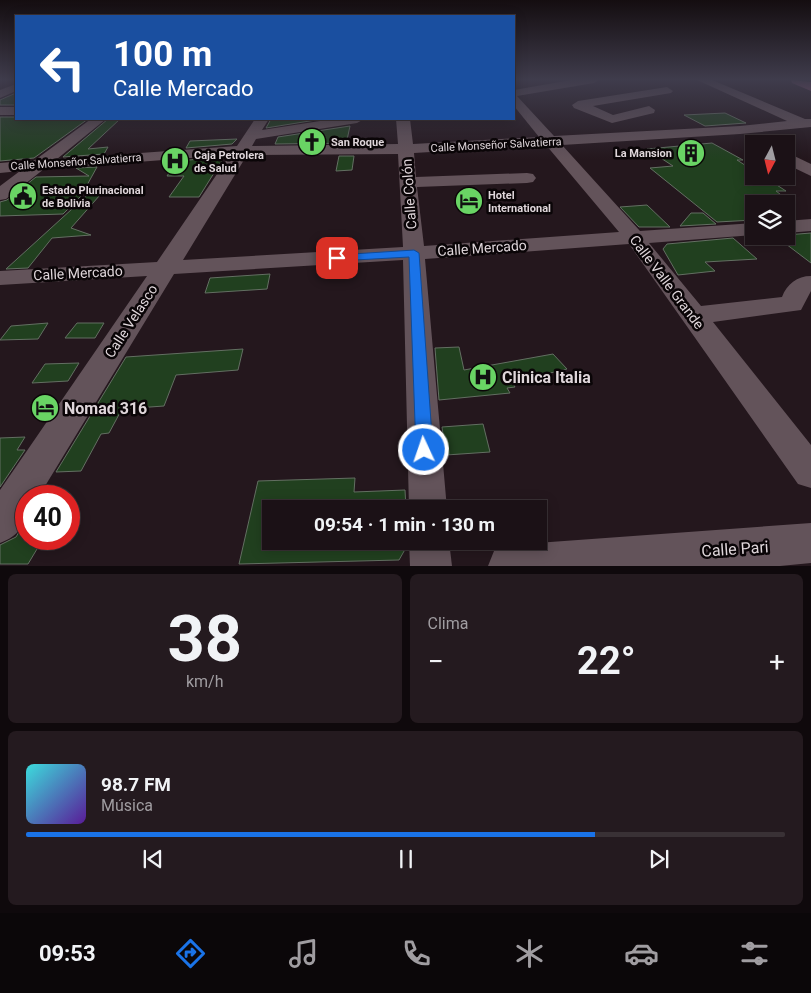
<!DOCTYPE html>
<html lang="es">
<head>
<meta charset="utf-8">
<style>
	:root { --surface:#1b1116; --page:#241a1f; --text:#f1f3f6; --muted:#a09da1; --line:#393135; --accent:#1a73e8 }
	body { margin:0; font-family:Roboto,sans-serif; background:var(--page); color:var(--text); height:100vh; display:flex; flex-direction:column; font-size:19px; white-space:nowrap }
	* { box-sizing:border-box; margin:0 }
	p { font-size:16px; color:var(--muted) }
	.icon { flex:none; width:28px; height:28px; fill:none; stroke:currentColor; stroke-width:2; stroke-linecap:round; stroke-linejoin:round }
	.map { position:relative; height:566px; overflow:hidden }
	.panel { display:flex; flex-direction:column; gap:8px; padding:8px; background:#0f090c; flex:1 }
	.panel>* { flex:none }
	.top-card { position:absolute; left:15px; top:15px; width:500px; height:105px; border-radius:0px; box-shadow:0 2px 12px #0003,0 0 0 1px var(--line); background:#1a4fa0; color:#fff; overflow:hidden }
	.needle { width:32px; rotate:187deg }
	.fabs { position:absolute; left:745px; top:135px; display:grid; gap:10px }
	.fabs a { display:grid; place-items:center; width:50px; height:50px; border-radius:0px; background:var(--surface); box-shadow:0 2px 12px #0003,0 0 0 1px var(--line); font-size:25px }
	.speed { position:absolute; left:15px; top:485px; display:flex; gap:10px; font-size:25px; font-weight:700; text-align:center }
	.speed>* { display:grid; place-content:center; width:65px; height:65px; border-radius:50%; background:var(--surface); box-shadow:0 2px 12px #0003,0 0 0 1px var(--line); line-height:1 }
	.speed .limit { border:8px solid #d22; background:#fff; color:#111 }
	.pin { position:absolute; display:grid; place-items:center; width:42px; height:42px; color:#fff; margin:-21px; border-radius:10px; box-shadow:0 2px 8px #0006 }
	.me { position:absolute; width:55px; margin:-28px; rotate:357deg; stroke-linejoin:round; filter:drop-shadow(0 0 4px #0008) }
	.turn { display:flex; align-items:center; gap:18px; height:105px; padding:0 15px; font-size:22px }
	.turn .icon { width:65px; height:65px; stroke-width:2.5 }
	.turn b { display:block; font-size:35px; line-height:42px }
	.big { font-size:38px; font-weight:700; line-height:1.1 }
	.panel .widget { flex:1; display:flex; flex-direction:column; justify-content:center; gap:8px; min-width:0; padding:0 18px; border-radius:8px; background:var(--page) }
	.panel .dial { align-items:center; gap:0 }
	.dial b { font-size:65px; line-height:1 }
	.song { display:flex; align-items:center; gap:15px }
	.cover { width:60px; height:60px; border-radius:8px; background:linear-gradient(135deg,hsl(180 70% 55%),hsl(270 70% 35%)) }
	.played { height:5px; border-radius:2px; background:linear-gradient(90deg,var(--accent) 75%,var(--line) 75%) }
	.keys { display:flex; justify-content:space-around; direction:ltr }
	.heat { display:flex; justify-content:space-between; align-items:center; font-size:28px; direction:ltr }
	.panel .tiles { flex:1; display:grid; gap:8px; grid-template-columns:1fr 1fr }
	.widget:last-child { grid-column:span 2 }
	.trip { position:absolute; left:262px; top:500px; width:285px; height:50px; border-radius:0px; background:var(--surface); box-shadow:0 2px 12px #0003,0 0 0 1px var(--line); font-weight:700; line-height:50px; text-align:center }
	.tabs { display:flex; height:80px; justify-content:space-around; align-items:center; background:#0b0709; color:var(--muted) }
	.tabs .icon { width:35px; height:35px }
	.tabs .active { color:var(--accent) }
	.tabs b { font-size:22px; color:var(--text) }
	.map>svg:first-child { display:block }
</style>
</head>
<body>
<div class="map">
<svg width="811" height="566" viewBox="0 0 811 566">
	<rect width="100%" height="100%" fill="#24171d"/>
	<g fill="#21401f" stroke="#636f62">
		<path d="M 16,93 L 16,105 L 0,105 L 0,100 Z"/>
		<path d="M 725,113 L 746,123 L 705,126 L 684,115 Z"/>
		<path d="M 0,117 L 16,117 L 16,119 L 88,119 L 34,158 L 0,161 Z"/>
		<path d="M 108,119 L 120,119 L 88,149 L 108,147 L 104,154 L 63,157 Z"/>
		<path d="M 271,119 L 322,119 L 266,128 Z"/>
		<path d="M 350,126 L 347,140 L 357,141 L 356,143 L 275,144 L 278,137 Z"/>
		<path d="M 237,139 L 232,144 L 186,148 L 190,141 Z"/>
		<path d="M 712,143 L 743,160 L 737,160 L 754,171 L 754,176 L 763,176 L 786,191 L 776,191 L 789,201 L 754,202 L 754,220 L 717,222 L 650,168 L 673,166 L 647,149 Z"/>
		<path d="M 339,156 L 354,156 L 352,170 L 336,171 Z"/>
		<path d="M 224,157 L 199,197 L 169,197 L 184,176 L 167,176 L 177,161 Z"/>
		<path d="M 97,167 L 81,196 L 63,214 L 0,216 L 0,202 L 7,200 L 36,177 L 89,176 L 76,168 Z"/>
		<path d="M 94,189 L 100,195 L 71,228 L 91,235 L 52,238 L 28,268 L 6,269 Z"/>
		<path d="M 647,205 L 670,227 L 639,227 L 620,207 Z"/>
		<path d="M 691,213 L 703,213 L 716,224 L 680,226 Z"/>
		<path d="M 811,233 L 811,263 L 786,244 L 786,235 Z"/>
		<path d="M 733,238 L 757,259 L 705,262 L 715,271 L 678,275 L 663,249 L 667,244 Z"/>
		<path d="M 270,274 L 267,289 L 205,293 L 210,278 Z"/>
		<path d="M 48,323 L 38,339 L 0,340 L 11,326 Z"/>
		<path d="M 77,323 L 104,323 L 95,338 L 65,338 Z"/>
		<path d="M 459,347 L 464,370 L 553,354 L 567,369 L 512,382 L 515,387 L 507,388 L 510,393 L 439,400 L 435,348 Z"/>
		<path d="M 243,349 L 238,370 L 176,375 L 164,406 L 122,409 L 109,433 L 101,434 L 81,471 L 56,472 L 126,357 Z"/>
		<path d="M 79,363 L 68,381 L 32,383 L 45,364 Z"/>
		<path d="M 483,424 L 490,452 L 446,455 L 442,427 Z"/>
		<path d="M 25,437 L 17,450 L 25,450 L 0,487 L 0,438 Z"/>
		<path d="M 355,478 L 354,492 L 405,490 L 406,509 L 271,509 L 271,541 L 407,541 L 407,546 L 399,560 L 239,564 L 258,481 Z"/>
		<path d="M 25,522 L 26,539 L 43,539 L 28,564 L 0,564 L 0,545 L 16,537 Z"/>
	</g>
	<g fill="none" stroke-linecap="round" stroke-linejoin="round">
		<g fill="#63535a" fill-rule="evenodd">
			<path d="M 571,80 L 599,80 L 594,83 L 517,96 L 554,136 L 740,126 L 787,121 L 697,80 L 712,80 L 805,119 L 811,119 L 811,127 L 740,134 L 562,145 L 640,231 L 754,223 L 754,235 L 649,243 L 701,306 L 782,297 C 787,284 797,276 811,276 L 811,291 L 801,310 L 713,322 L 811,445 L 811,488 L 798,484 L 629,244 L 425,259 L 447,509 L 409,509 L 403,260 L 174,274 L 39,496 L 26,496 C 26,520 24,534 0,543 L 0,490 L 147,276 L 0,285 L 0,271 L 157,262 L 230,155 L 44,169 L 6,199 L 0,200 L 0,186 L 20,171 L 0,173 L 0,163 L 35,160 L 91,119 L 106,119 L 57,159 L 237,146 L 255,119 L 269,119 L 262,130 L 333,119 L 364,119 L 357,123 L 256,139 L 252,146 L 398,144 L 396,119 L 410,119 L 413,144 L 539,137 L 514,106 L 514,90 ZM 546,145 L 619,232 L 424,246 L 417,187 L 527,183 L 533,182 L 536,178 L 533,174 L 527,173 L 416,177 L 414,153 ZM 398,154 L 403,247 L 183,260 L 247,155 Z"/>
			<path d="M 16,84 L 16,91 L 0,98 L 0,90 Z"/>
			<path d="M 667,87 L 673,91 L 671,93 L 593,106 L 613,115 L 649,106 L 655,110 L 654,113 L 612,123 L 574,108 L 572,105 L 578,101 Z"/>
			<rect x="0" y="107" width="16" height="8"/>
			<path d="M 786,152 L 811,164 L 811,176 L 786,164 Z"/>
			<path d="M 811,219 L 811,231 L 786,233 L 786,221 Z"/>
			<path d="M 811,523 L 811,563 L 780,566 L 488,566 L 494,551 L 509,545 Z"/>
			<path d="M 409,541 L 449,541 L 452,566 L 410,566 Z"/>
		</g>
		<path fill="#a2577f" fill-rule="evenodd" d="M 791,80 L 811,82 L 811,91 L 792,83 Z"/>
	</g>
	<linearGradient id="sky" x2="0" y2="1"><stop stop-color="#140d10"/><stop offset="0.5" stop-color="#3f3c4c"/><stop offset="1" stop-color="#3f3c4c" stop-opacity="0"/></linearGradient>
	<rect width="811" height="159" fill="url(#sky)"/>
	<path fill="#1a73e8" stroke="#114b97" d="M 414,250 L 419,253 L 433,450 L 430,455 L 424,457 L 419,455 L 416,450 L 409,257 L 337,261 L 332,258 L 337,255 Z"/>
	<defs>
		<symbol id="church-disc" viewBox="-11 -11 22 22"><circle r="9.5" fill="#69d464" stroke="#0a0507"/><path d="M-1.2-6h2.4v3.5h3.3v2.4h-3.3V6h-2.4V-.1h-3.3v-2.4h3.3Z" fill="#111"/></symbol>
		<symbol id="building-disc" viewBox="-11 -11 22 22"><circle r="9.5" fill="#69d464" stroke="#0a0507"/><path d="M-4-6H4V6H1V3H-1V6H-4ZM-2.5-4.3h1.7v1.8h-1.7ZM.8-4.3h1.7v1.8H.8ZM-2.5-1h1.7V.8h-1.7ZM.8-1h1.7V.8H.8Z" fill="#111"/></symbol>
		<symbol id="hospital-disc" viewBox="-11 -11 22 22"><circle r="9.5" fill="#69d464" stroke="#0a0507"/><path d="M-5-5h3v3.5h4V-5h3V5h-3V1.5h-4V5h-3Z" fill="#111"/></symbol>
		<symbol id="civic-disc" viewBox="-11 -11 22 22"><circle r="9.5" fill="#69d464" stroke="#0a0507"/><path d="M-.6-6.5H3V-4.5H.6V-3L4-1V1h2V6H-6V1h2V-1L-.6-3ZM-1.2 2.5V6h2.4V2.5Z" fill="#111"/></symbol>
		<symbol id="hotel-disc" viewBox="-11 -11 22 22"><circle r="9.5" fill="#69d464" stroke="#0a0507"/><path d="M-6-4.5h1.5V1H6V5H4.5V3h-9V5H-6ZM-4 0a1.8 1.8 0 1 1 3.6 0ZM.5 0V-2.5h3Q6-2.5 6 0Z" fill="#111"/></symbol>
	</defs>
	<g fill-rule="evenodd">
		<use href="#church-disc" x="296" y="126" width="32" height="32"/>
		<use href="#building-disc" x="675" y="137" width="32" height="32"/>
		<use href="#hospital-disc" x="159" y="145" width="32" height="32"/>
		<use href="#civic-disc" x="7" y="180" width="32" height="32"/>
		<use href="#hotel-disc" x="453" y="185" width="32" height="32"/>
		<use href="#hospital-disc" x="467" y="361" width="32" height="32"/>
		<use href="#hotel-disc" x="29" y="392" width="32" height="32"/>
	</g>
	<g text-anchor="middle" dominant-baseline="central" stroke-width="5" stroke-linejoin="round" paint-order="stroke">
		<g font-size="11" font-weight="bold" fill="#dfd6da" stroke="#0a0507" text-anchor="start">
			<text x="331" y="142">San Roque</text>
			<text x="672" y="153" text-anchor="end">La Mansion</text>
			<text x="194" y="155">Caja Petrolera<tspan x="194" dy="13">de Salud</tspan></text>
			<text x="42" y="190">Estado Plurinacional<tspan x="42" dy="13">de Bolivia</tspan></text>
			<text x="488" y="195">Hotel<tspan x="488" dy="13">International</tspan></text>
		</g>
		<g font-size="11" fill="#dfd6da" stroke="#0a0507">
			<text transform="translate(496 145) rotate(-3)">Calle Monseñor Salvatierra</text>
			<text transform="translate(76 162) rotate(-4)">Calle Monseñor Salvatierra</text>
		</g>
		<g font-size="14" fill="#dfd6da" stroke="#0a0507">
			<text transform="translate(409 194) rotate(-94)">Calle Colón</text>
			<text transform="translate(482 248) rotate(-4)">Calle Mercado</text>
			<text transform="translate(78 273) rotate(-3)">Calle Mercado</text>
			<text transform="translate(667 282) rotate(53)">Calle Valle Grande</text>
			<text transform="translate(131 321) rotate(-57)">Calle Velasco</text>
		</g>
		<g font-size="16" font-weight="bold" fill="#dfd6da" stroke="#0a0507" text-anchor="start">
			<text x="502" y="377">Clinica Italia</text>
			<text x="64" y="408">Nomad 316</text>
		</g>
		<g font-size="16" fill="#dfd6da" stroke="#0a0507">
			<text transform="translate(735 549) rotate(-4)">Calle Pari</text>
		</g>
	</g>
</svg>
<div class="fabs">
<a><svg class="needle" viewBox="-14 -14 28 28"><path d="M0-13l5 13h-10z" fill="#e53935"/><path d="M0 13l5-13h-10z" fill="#a09da1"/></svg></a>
<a><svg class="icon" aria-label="layers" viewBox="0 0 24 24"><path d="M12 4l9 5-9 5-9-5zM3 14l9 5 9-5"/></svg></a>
</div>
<div class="speed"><div class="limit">40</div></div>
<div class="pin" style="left:337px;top:258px;background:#d93025"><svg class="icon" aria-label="arrive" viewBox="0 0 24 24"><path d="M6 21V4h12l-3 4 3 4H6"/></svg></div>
<svg class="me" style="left:424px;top:450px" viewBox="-20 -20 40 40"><circle r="17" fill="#1a73e8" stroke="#fff" stroke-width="3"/><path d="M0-11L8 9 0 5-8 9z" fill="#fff"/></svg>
<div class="trip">09:54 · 1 min · 130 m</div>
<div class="top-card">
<div class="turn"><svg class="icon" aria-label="left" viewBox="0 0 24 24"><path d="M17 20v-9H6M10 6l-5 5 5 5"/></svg><div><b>100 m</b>Calle Mercado</div></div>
</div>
</div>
<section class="panel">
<div class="tiles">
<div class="widget dial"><b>38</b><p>km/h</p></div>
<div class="widget"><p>Clima</p>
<div class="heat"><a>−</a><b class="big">22°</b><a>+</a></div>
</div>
<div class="widget">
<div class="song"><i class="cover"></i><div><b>98.7 FM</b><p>Música</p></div></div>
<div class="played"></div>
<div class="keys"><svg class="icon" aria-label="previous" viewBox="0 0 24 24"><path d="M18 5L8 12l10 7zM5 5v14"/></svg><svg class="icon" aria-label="pause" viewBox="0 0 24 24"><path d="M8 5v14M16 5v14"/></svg><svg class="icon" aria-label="next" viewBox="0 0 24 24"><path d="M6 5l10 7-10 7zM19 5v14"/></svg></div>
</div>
</div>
</section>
<nav class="tabs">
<b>09:53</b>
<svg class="icon active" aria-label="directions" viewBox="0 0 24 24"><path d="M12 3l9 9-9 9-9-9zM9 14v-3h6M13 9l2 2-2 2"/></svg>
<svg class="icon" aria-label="music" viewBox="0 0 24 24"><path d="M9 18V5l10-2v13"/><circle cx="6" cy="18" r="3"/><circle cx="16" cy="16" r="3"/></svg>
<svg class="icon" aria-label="phone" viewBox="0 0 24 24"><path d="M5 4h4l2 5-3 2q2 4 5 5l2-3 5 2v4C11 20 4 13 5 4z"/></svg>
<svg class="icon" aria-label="climate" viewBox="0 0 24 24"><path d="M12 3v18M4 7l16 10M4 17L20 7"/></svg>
<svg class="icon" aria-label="car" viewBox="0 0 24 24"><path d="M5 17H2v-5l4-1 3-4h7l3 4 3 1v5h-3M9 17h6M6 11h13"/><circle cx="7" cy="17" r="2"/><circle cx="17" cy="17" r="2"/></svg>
<svg class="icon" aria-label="filters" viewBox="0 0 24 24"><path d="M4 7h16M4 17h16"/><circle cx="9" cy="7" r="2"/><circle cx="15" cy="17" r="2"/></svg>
</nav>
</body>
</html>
